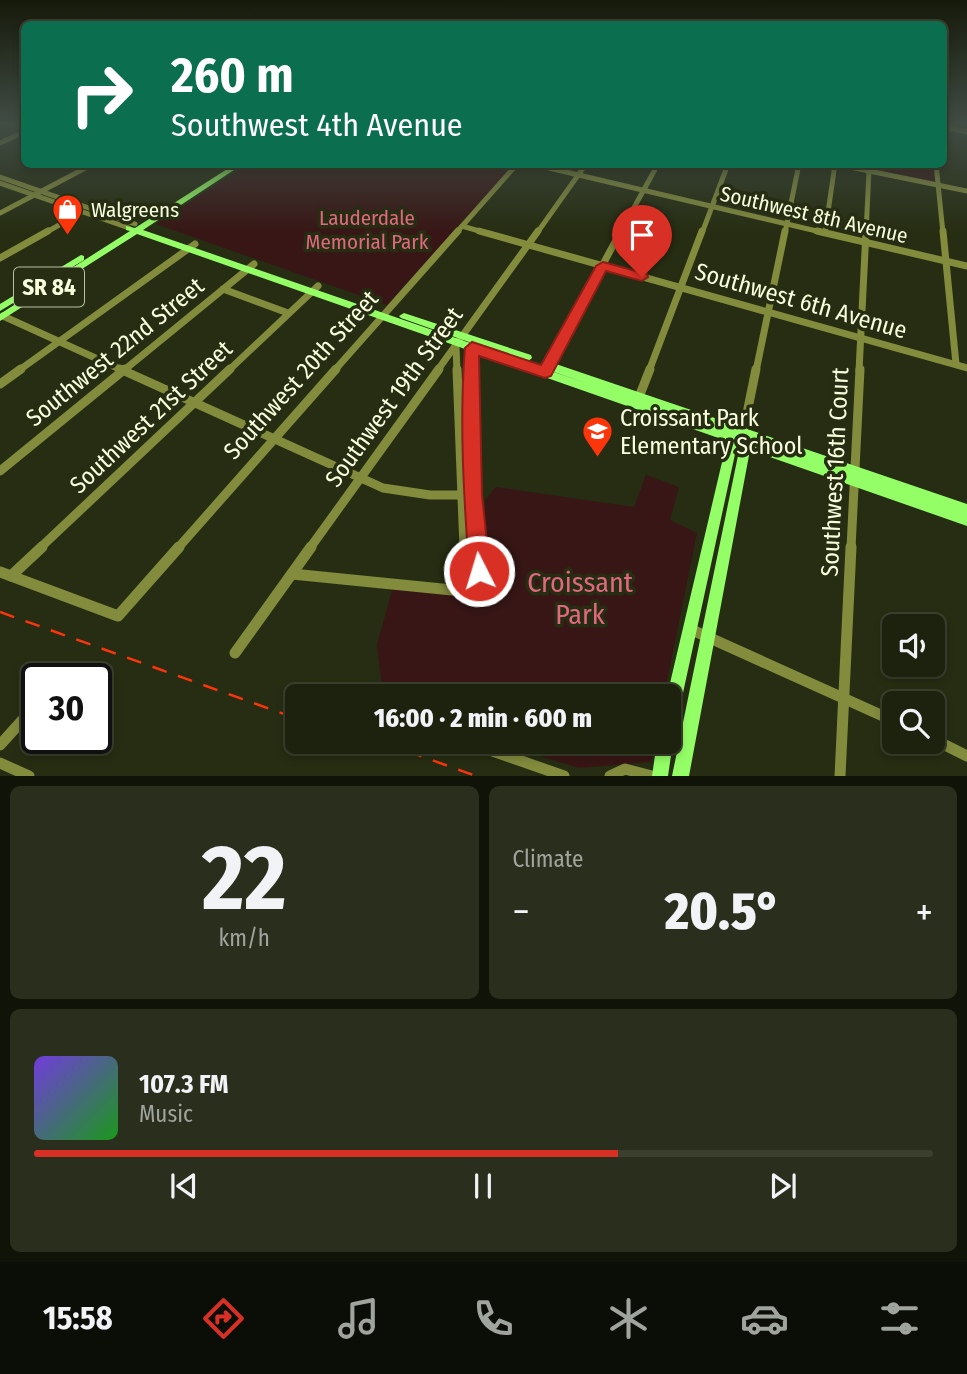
<!DOCTYPE html>
<html lang="en">
<head>
<meta charset="utf-8">
<style>
	:root { --surface:#1c220e; --page:#292f1c; --text:#f1f3f6; --muted:#a0a49e; --line:#3a3f2e; --accent:#d93025 }
	body { margin:0; font-family:"Fira Sans Condensed",sans-serif; background:var(--page); color:var(--text); height:100vh; display:flex; flex-direction:column; font-size:26px; white-space:nowrap }
	* { box-sizing:border-box; margin:0 }
	p { font-size:23px; color:var(--muted) }
	.icon { flex:none; width:38px; height:38px; fill:none; stroke:currentColor; stroke-width:2; stroke-linecap:round; stroke-linejoin:round }
	.map { position:relative; height:776px; overflow:hidden }
	.drawer { display:flex; flex-direction:column; gap:10px; padding:10px; background:#0f1308; flex:1 }
	.drawer>* { flex:none }
	.hud { position:absolute; left:21px; top:21px; width:926px; height:147px; border-radius:10px; box-shadow:0 4px 10px #0003,0 0 0 2px var(--line); background:#0b6e4f; color:#fff; overflow:hidden }
	.fabs { position:absolute; left:882px; top:614px; display:grid; gap:14px }
	.fabs a { display:grid; place-items:center; width:63px; height:63px; border-radius:10px; background:var(--surface); box-shadow:0 4px 10px #0003,0 0 0 2px var(--line); font-size:35px }
	.speed { position:absolute; left:21px; top:663px; display:flex; gap:14px; font-size:35px; font-weight:700; text-align:center }
	.speed>* { display:grid; place-content:center; width:91px; height:91px; border-radius:50%; background:var(--surface); box-shadow:0 4px 10px #0003,0 0 0 2px var(--line); line-height:1 }
	.speed .limit { border:4px solid #111; border-radius:10px; background:#fff; color:#111 }
	.pin { position:absolute; display:grid; place-items:center; width:60px; height:60px; color:#fff; margin:-72px -30px; border-radius:50% 50% 50% 0; rotate:-45deg; box-shadow:0 0 7px #0007 }
	.pin .icon { rotate:45deg }
	.me { position:absolute; width:77px; margin:-38px; rotate:355deg; stroke-linejoin:round; filter:drop-shadow(0 0 5px #0008) }
	.turn { display:flex; align-items:center; gap:24px; height:147px; padding:0 35px; font-size:32px }
	.turn .icon { width:91px; height:91px; stroke-width:2.5 }
	.turn b { display:block; font-size:49px; line-height:60px }
	.big { font-size:52px; font-weight:800; line-height:1.1 }
	.drawer .card { flex:1; display:flex; flex-direction:column; justify-content:center; gap:10px; min-width:0; padding:0 24px; border-radius:10px; background:var(--page) }
	.drawer .dial { align-items:center; gap:0 }
	.dial b { font-size:91px; line-height:1 }
	.song { display:flex; align-items:center; gap:21px }
	.cover { width:84px; height:84px; border-radius:10px; background:linear-gradient(135deg,hsl(260 70% 55%),hsl(120 70% 35%)) }
	.played { height:7px; border-radius:4px; background:linear-gradient(90deg,var(--accent) 65%,var(--line) 65%) }
	.keys { display:flex; justify-content:space-around; direction:ltr }
	.heat { display:flex; justify-content:space-between; align-items:center; font-size:38px; direction:ltr }
	.drawer .tiles { flex:1; display:grid; gap:10px; grid-template-columns:1fr 1fr }
	.card:last-child { grid-column:span 2 }
	.trip { position:absolute; left:285px; top:684px; width:396px; height:70px; border-radius:10px; background:var(--surface); box-shadow:0 4px 10px #0003,0 0 0 2px var(--line); font-weight:800; line-height:70px; text-align:center }
	.menu { display:flex; height:112px; justify-content:space-around; align-items:center; background:#0b0e06; color:var(--muted) }
	.menu .icon { width:49px; height:49px }
	.menu .current { color:var(--accent) }
	.menu b { font-size:32px; color:var(--text) }
	.map>svg:first-child { display:block }
</style>
</head>
<body>
<div class="map">
<svg width="967" height="776" viewBox="0 0 967 776">
	<rect width="100%" height="100%" fill="#262d12"/>
	<g fill="#371615">
		<path d="M 247,165 L 513,165 L 387,305 L 156,224 Z"/>
		<path d="M 847,165 L 933,165 L 936,182 L 935,183 Z"/>
		<path d="M 646,475 L 679,487 L 670,520 L 697,533 L 664,696 L 383,696 L 377,645 L 393,587 L 467,597 L 484,580 L 485,500 L 496,487 L 634,507 Z"/>
		<path d="M 495,742 L 655,742 L 651,762 L 579,768 Z"/>
	</g>
	<g fill="none" stroke-linecap="round" stroke-linejoin="round">
		<g stroke="#838b3d" stroke-width="5">
			<path d="M 943,127 L 967,132"/>
			<path d="M 0,143 L 24,132"/>
			<path d="M 532,164 L 825,233"/>
			<path d="M 835,164 L 967,191"/>
			<path d="M 936,164 L 943,233"/>
			<path d="M 0,177 L 135,224"/>
			<path d="M 0,183 L 129,228"/>
			<path d="M 0,213 L 93,164"/>
			<path d="M 462,226 L 486,233"/>
			<path d="M 45,233 L 82,212"/>
			<path d="M 456,233 L 517,164"/>
			<path d="M 537,233 L 586,164"/>
			<path d="M 620,233 L 658,164"/>
			<path d="M 702,233 L 728,164"/>
			<path d="M 785,233 L 799,164"/>
			<path d="M 825,233 L 835,164"/>
			<path d="M 866,233 L 869,171"/>
		</g>
		<g stroke="#838b3d" stroke-width="7">
			<path d="M 479,231 L 967,368"/>
			<path d="M 817,231 L 967,266"/>
			<path d="M 943,231 L 956,364"/>
			<path d="M 0,258 L 48,231"/>
			<path d="M 223,289 L 288,313"/>
			<path d="M 3,316 L 124,371"/>
			<path d="M 456,348 L 457,371"/>
			<path d="M 546,369 L 621,231"/>
			<path d="M 18,371 L 195,244"/>
			<path d="M 123,371 L 254,264"/>
			<path d="M 228,371 L 318,286"/>
			<path d="M 334,371 L 458,231"/>
			<path d="M 437,371 L 538,231"/>
			<path d="M 471,371 L 472,348"/>
			<path d="M 649,371 L 702,231"/>
			<path d="M 756,371 L 785,231"/>
			<path d="M 859,371 L 866,231"/>
		</g>
		<g stroke="#838b3d" stroke-width="9">
			<path d="M 120,369 L 383,488 L 430,495 L 473,495"/>
			<path d="M 457,369 L 464,548"/>
			<path d="M 471,369 L 473,495 L 477,548"/>
			<path d="M 0,384 L 21,369"/>
			<path d="M 639,397 L 650,369"/>
			<path d="M 743,433 L 756,369"/>
			<path d="M 0,471 L 125,369"/>
			<path d="M 40,548 L 230,369"/>
			<path d="M 178,548 L 336,369"/>
			<path d="M 310,548 L 439,369"/>
			<path d="M 851,548 L 860,369"/>
		</g>
		<g stroke="#838b3d" stroke-width="11">
			<path d="M 0,572 L 118,616 L 179,547"/>
			<path d="M 292,574 L 452,590 L 472,586 L 479,571 L 477,547"/>
			<path d="M 11,576 L 42,547"/>
			<path d="M 462,589 L 465,577 L 464,547"/>
			<path d="M 690,629 L 894,721"/>
			<path d="M 235,653 L 311,547"/>
			<path d="M 59,679 L 68,669"/>
			<path d="M 933,739 L 967,756"/>
			<path d="M 467,742 L 564,776"/>
			<path d="M 0,745 L 37,704"/>
			<path d="M 0,763 L 29,776"/>
			<path d="M 610,776 L 625,769 L 652,776"/>
			<path d="M 840,776 L 851,547"/>
		</g>
		<g fill="#94fe66" fill-rule="evenodd">
			<path d="M 235,164 L 243,164 L 143,230 L 589,384 L 542,368 L 541,365 L 542,362 L 550,362 L 967,504 L 967,526 L 750,450 L 689,776 L 672,776 L 740,446 L 737,445 L 676,725 L 674,731 L 668,733 L 668,696 L 667,696 L 727,441 L 137,234 L 0,321 L 0,314 L 130,231 L 126,230 L 126,226 L 135,228 Z"/>
			<path d="M 81,255 L 84,256 L 84,260 L 0,311 L 0,304 Z"/>
			<path d="M 404,313 L 531,355 L 532,358 L 527,362 L 523,361 L 401,318 L 399,316 Z"/>
			<path d="M 668,735 L 671,736 L 673,742 L 668,776 L 652,776 L 657,742 L 668,742 Z"/>
		</g>
		<g stroke="#fd350b" stroke-width="2.5" stroke-dasharray="15 12" stroke-linecap="butt">
			<path d="M 0,612 L 298,719"/>
			<path d="M 361,742 L 391,753"/>
			<path d="M 382,742 L 476,776"/>
		</g>
	</g>
	<linearGradient id="sky" x2="0" y2="1"><stop stop-color="#15190a"/><stop offset="0.53" stop-color="#414c44"/><stop offset="1" stop-color="#414c44" stop-opacity="0"/></linearGradient>
	<rect width="967" height="233" fill="url(#sky)"/>
	<path fill="#d93025" stroke="#8d1f18" stroke-width="2" d="M 603,262 L 647,274 L 648,277 L 642,281 L 606,271 L 551,376 L 545,378 L 479,356 L 482,495 L 490,571 L 487,579 L 479,581 L 472,579 L 469,571 C 464,497 459,422 465,348 L 472,342 L 541,365 L 596,266 Z"/>
	<defs>
		<symbol id="shop-pin" viewBox="-11 -11 22 30"><path d="M0 17L-7.5 6A9.5 9.5 0 1 1 7.5 6Z" fill="#fd350b" stroke="#262d12"/><path d="M-5-2.5h2.3a2.7 3.5 0 0 1 5.4 0H5L5.5 6h-11ZM-1.5-2.5h3a1.5 2.3 0 0 0-3 0Z" fill="#fff"/></symbol>
		<symbol id="school-pin" viewBox="-11 -11 22 30"><path d="M0 17L-7.5 6A9.5 9.5 0 1 1 7.5 6Z" fill="#fd350b" stroke="#262d12"/><path d="M0-5L7-2L0 1L-7-2ZM-4 1L0 2.5L4 1V4Q0 6-4 4Z" fill="#fff"/></symbol>
	</defs>
	<g fill-rule="evenodd">
		<use href="#shop-pin" x="50" y="192" width="35" height="47"/>
		<use href="#school-pin" x="580" y="414" width="35" height="47"/>
	</g>
	<g text-anchor="middle" dominant-baseline="central" stroke-width="7" stroke-linejoin="round" paint-order="stroke">
		<g font-size="21" fill="#f9ffde" stroke="#262d12" text-anchor="start">
			<text x="91" y="210">Walgreens</text>
		</g>
		<g font-size="21" fill="#f9ffde" stroke="#262d12">
			<text transform="translate(814 215) rotate(13)">Southwest 8th Avenue</text>
		</g>
		<g font-size="21" fill="#e1687e" stroke="#262d12">
			<text x="367" y="218">Lauderdale<tspan x="367" dy="24">Memorial Park</tspan></text>
		</g>
		<rect fill="#262d12" stroke="#bac0a1" stroke-width="2" x="14" y="267.5" width="70" height="39" rx="5"/>
		<g font-size="23" font-weight="bold" fill="#f9ffde">
			<text x="49" y="287">SR 84</text>
		</g>
		<g font-size="24" fill="#f9ffde" stroke="#262d12">
			<text transform="translate(801 301) rotate(16)">Southwest 6th Avenue</text>
			<text transform="translate(115 352) rotate(-39)">Southwest 22nd Street</text>
			<text transform="translate(301 375) rotate(-48)">Southwest 20th Street</text>
			<text transform="translate(394 397) rotate(-54)">Southwest 19th Street</text>
			<text transform="translate(151 417) rotate(-43)">Southwest 21st Street</text>
			<text transform="translate(835 472) rotate(-87)">Southwest 16th Court</text>
		</g>
		<g font-size="24" fill="#f9ffde" stroke="#262d12" text-anchor="start">
			<text x="620" y="418">Croissant Park<tspan x="620" dy="28">Elementary School</tspan></text>
		</g>
		<g font-size="28" fill="#e1687e" stroke="#262d12">
			<text x="580" y="582">Croissant<tspan x="580" dy="32">Park</tspan></text>
		</g>
	</g>
</svg>
<div class="fabs">
<a><svg class="icon" aria-label="sound" viewBox="0 0 24 24"><path d="M4 9h4l5-4v14l-5-4H4zM17 9q2 3 0 6"/></svg></a>
<a><svg class="icon" aria-label="search" viewBox="0 0 24 24"><circle cx="10" cy="10" r="6"/><path d="M15 15l6 6"/></svg></a>
</div>
<div class="speed"><div class="limit">30</div></div>
<div class="pin" style="left:642px;top:277px;background:#d93025"><svg class="icon" aria-label="arrive" viewBox="0 0 24 24"><path d="M6 21V4h12l-3 4 3 4H6"/></svg></div>
<svg class="me" style="left:479px;top:571px" viewBox="-20 -20 40 40"><circle r="17" fill="#d93025" stroke="#fff" stroke-width="3"/><path d="M0-11L8 9 0 5-8 9z" fill="#fff"/></svg>
<div class="trip">16:00 · 2 min · 600 m</div>
<div class="hud">
<div class="turn"><svg class="icon" aria-label="right" viewBox="0 0 24 24"><path d="M7 20v-9h11M14 6l5 5-5 5"/></svg><div><b>260 m</b>Southwest 4th Avenue</div></div>
</div>
</div>
<section class="drawer">
<div class="tiles">
<div class="card dial"><b>22</b><p>km/h</p></div>
<div class="card"><p>Climate</p>
<div class="heat"><a>−</a><b class="big">20.5°</b><a>+</a></div>
</div>
<div class="card">
<div class="song"><i class="cover"></i><div><b>107.3 FM</b><p>Music</p></div></div>
<div class="played"></div>
<div class="keys"><svg class="icon" aria-label="previous" viewBox="0 0 24 24"><path d="M18 5L8 12l10 7zM5 5v14"/></svg><svg class="icon" aria-label="pause" viewBox="0 0 24 24"><path d="M8 5v14M16 5v14"/></svg><svg class="icon" aria-label="next" viewBox="0 0 24 24"><path d="M6 5l10 7-10 7zM19 5v14"/></svg></div>
</div>
</div>
</section>
<nav class="menu">
<b>15:58</b>
<svg class="icon current" aria-label="directions" viewBox="0 0 24 24"><path d="M12 3l9 9-9 9-9-9zM9 14v-3h6M13 9l2 2-2 2"/></svg>
<svg class="icon" aria-label="music" viewBox="0 0 24 24"><path d="M9 18V5l10-2v13"/><circle cx="6" cy="18" r="3"/><circle cx="16" cy="16" r="3"/></svg>
<svg class="icon" aria-label="phone" viewBox="0 0 24 24"><path d="M5 4h4l2 5-3 2q2 4 5 5l2-3 5 2v4C11 20 4 13 5 4z"/></svg>
<svg class="icon" aria-label="climate" viewBox="0 0 24 24"><path d="M12 3v18M4 7l16 10M4 17L20 7"/></svg>
<svg class="icon" aria-label="car" viewBox="0 0 24 24"><path d="M5 17H2v-5l4-1 3-4h7l3 4 3 1v5h-3M9 17h6M6 11h13"/><circle cx="7" cy="17" r="2"/><circle cx="17" cy="17" r="2"/></svg>
<svg class="icon" aria-label="filters" viewBox="0 0 24 24"><path d="M4 7h16M4 17h16"/><circle cx="9" cy="7" r="2"/><circle cx="15" cy="17" r="2"/></svg>
</nav>
</body>
</html>
